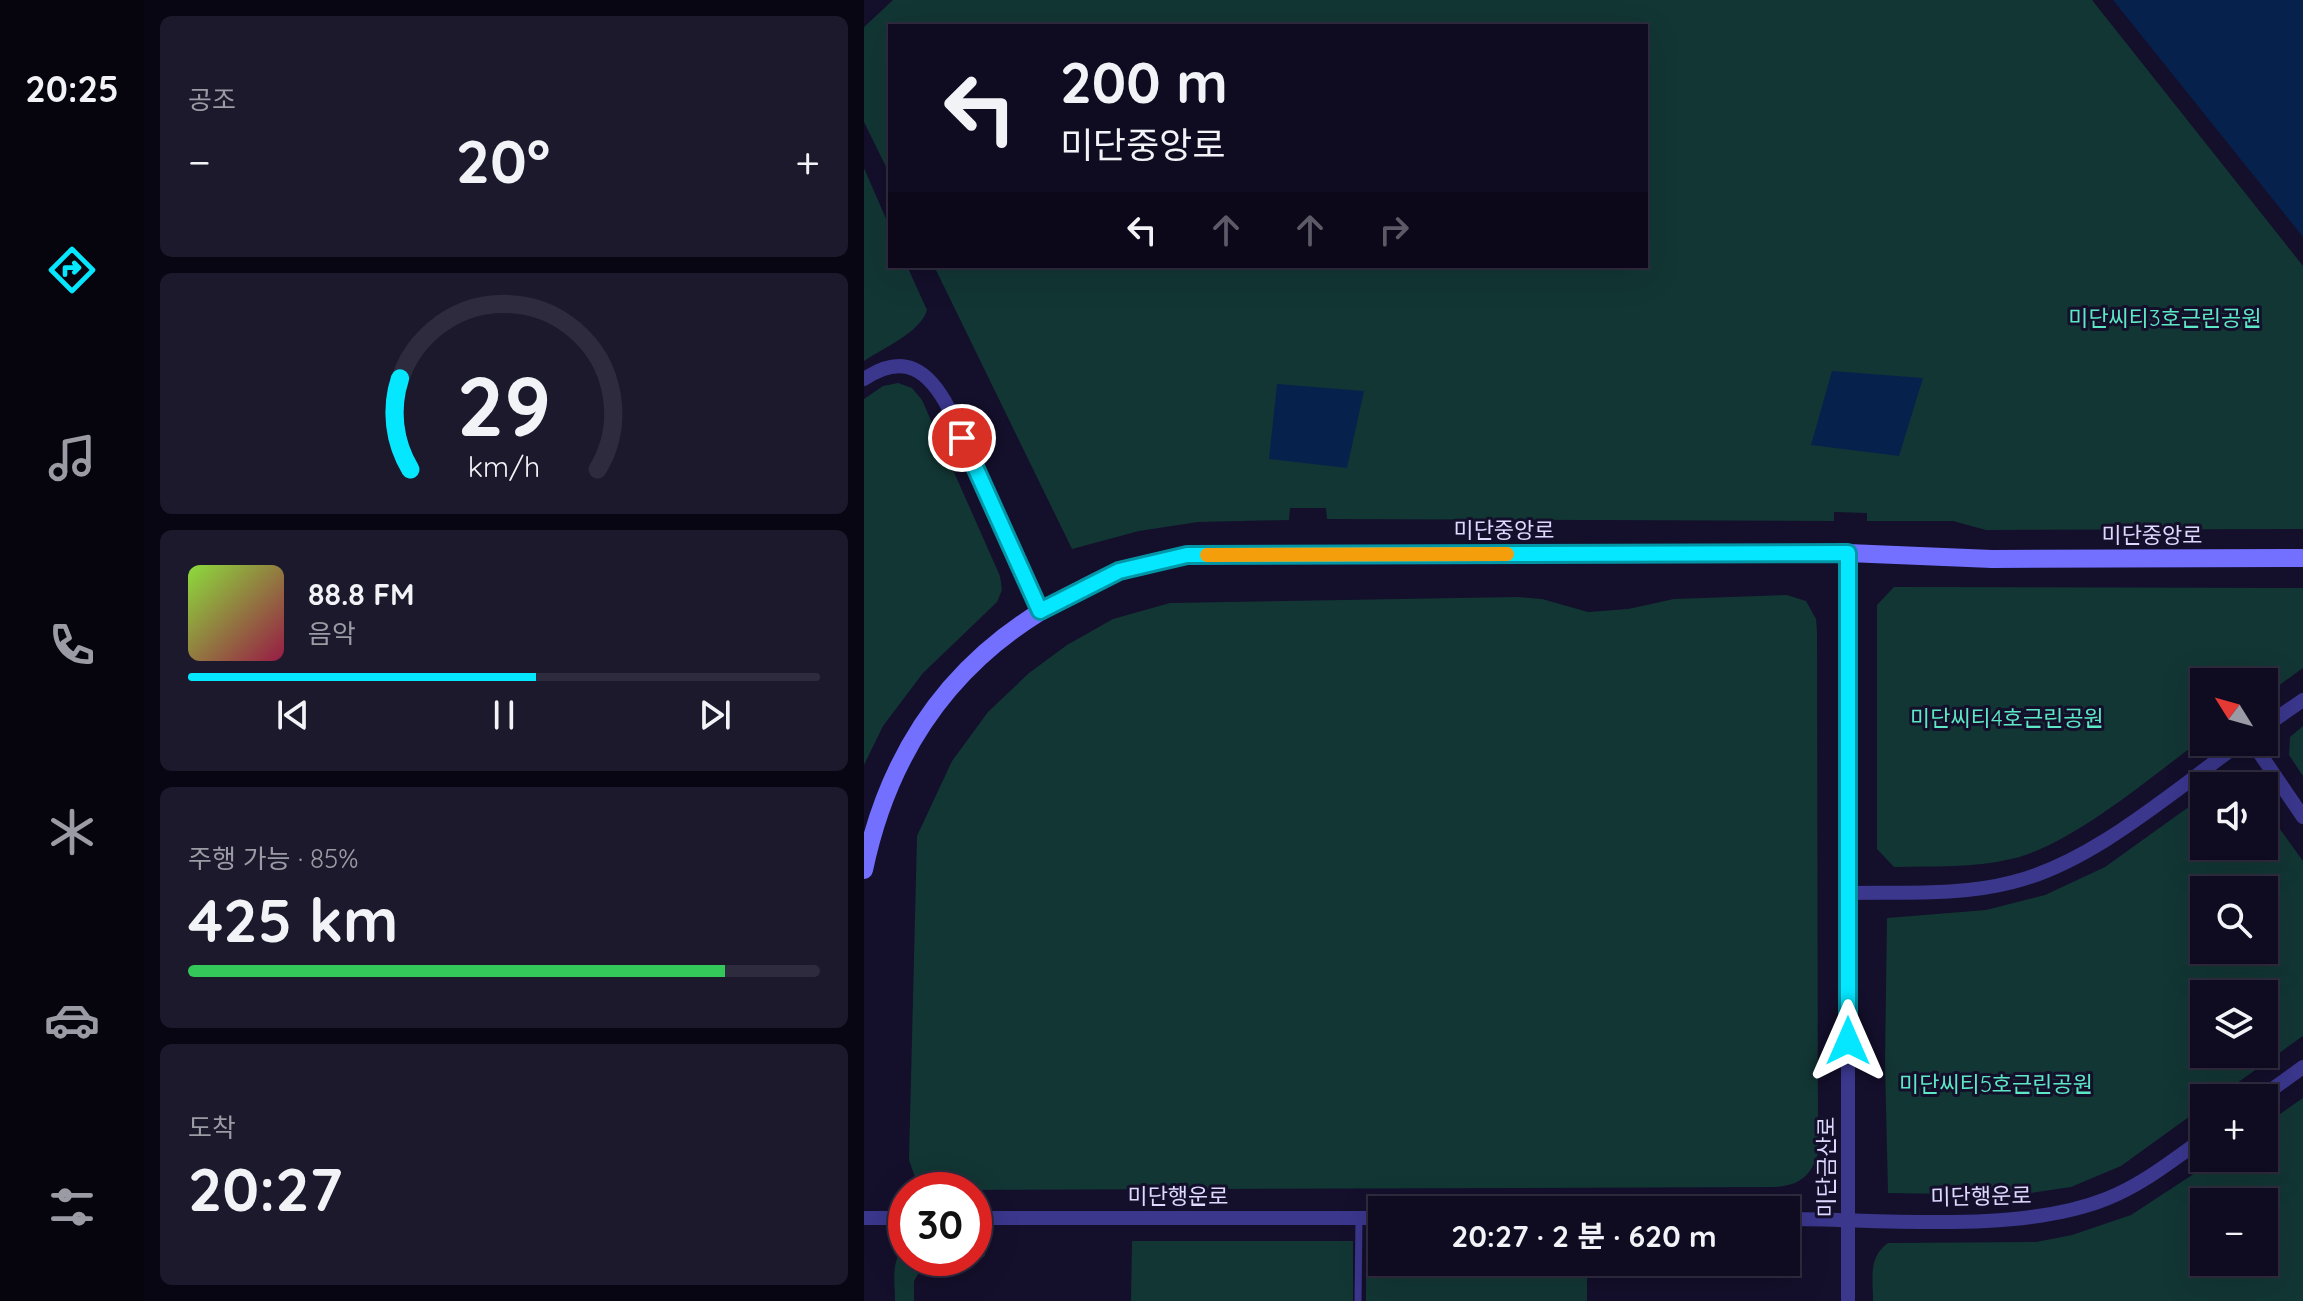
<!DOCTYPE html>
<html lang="ko">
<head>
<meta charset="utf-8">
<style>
	:root { --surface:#0f0b20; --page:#1d192d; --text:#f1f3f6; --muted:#9b9ba5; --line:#2f2b3e; --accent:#05e7ff }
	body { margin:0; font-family:Quicksand,"Noto Sans KR",sans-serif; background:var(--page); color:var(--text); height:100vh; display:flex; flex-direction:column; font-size:30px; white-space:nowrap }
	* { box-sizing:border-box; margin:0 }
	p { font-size:26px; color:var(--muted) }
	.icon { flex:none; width:44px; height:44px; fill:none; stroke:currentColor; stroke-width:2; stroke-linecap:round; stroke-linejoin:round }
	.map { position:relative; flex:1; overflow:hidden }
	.side { display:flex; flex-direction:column; gap:16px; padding:16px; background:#080612; width:720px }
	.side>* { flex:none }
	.top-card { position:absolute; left:24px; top:24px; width:760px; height:244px; border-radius:0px; box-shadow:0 8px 32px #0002,0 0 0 2px var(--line); background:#0f0b20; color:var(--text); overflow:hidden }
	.needle { width:52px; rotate:307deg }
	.fabs { position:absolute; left:1326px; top:668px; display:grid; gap:16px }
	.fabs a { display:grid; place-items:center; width:88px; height:88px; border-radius:0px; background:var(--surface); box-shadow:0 8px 32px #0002,0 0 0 2px var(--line); font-size:40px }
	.speed { position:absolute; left:24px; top:1172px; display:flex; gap:16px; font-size:40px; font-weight:700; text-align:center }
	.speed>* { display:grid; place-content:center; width:104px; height:104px; border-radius:50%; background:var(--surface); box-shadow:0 8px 32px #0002,0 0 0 2px var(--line); line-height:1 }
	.speed .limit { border:12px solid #d22; background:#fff; color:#111 }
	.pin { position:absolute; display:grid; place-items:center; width:68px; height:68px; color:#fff; margin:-34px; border:4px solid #fff; border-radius:50%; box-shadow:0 2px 8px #0007 }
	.me { position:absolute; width:88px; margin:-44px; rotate:0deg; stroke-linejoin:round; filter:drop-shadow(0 0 6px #0008) }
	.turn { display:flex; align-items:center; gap:28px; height:168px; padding:0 40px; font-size:36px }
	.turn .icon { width:104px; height:104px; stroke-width:2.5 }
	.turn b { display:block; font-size:56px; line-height:68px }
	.lanes { display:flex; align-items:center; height:76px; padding:0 40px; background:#0003; justify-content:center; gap:40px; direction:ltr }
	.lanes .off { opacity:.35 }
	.big { font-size:60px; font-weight:700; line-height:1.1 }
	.side .tile { flex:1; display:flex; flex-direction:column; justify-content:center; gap:12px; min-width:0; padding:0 28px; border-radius:12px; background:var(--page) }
	.side .dial { align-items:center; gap:0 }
	.dial svg { height:208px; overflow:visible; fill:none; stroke:var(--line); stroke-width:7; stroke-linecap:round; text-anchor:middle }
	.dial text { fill:var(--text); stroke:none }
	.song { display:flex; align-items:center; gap:24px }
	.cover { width:96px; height:96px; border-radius:12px; background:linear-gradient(135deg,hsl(90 70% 55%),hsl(340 70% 35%)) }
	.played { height:8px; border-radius:4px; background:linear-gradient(90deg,var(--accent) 55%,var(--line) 55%) }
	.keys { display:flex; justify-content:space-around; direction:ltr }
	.heat { display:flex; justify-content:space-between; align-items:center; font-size:44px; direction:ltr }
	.charge { height:12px; border-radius:6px; background:linear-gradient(90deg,#34c759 85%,var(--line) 0) }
	.trip { position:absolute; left:504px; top:1196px; width:432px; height:80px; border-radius:0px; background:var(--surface); box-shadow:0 8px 32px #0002,0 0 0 2px var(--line); font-weight:700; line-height:80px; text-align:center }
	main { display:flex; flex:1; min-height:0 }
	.dock { display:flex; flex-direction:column; width:144px; justify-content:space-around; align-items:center; background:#06040d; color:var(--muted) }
	.dock .icon { width:56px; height:56px }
	.dock .active { color:var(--accent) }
	.dock b { font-size:36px; color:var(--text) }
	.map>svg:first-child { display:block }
</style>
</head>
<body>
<main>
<nav class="dock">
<b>20:25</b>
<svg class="icon active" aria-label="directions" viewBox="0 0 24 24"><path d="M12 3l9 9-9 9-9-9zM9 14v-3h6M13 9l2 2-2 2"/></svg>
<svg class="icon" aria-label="music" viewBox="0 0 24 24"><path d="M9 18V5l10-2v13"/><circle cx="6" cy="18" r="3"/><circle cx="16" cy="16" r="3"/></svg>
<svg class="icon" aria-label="phone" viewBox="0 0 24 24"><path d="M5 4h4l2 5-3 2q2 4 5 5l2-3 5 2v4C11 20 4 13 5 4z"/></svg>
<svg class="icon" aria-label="climate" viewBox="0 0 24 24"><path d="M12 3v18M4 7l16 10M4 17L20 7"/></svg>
<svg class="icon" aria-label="car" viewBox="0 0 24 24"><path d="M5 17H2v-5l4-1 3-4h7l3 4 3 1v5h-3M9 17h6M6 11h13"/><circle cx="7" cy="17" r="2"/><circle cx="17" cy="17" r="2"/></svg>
<svg class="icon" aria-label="filters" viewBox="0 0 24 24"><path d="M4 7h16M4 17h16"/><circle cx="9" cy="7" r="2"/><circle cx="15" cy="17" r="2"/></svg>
</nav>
<section class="side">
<div class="tile"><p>공조</p>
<div class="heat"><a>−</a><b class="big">20°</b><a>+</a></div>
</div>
<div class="tile dial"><svg viewBox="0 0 100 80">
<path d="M14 69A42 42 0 1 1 86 69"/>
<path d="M14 69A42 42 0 0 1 10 34" stroke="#05e7ff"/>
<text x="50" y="56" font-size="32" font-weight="700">29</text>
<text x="50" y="72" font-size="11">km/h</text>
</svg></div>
<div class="tile">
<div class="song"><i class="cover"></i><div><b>88.8 FM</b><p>음악</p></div></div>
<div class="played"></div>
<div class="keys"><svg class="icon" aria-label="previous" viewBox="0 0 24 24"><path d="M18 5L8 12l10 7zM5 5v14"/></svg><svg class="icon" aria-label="pause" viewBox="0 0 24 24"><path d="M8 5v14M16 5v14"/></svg><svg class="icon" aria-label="next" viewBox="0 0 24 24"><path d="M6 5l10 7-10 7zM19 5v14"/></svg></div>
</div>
<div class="tile"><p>주행 가능 · 85%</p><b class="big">425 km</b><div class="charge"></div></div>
<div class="tile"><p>도착</p><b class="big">20:27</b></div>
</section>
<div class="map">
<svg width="1439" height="1301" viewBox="0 0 1439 1301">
	<rect width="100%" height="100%" fill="#140f2b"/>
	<g fill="#123634" fill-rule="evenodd">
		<path d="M 29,0 L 1228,0 L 1439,266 L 1439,529 L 1122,530 L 1089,521 L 1003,521 L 1003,513 L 970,512 L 970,521 L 463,519 L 462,508 L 426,508 L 425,520 L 334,522 L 275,531 L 208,549 L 70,266 L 782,266 L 782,26 L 26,26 L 26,175 L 0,122 L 0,27 Z"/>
		<path d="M 0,168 L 26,228 L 26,266 L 43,266 L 63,310 C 56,333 19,348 0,361 Z"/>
		<path d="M 34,383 L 48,388 L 58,400 L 136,576 L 138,590 L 133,602 L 59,673 L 19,726 L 0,765 L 0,399 L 19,386 Z"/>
		<path d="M 1030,587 L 1439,588 L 1439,668 L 1400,696 L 1400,682 L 1340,682 L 1340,738 C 1287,776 1209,845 1147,859 C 1109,868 1069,866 1030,867 L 1013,849 L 1013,605 Z"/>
		<path d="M 923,595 L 942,601 L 952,619 L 953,632 L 954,1153 C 947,1176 936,1185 912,1187 L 72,1190 L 53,1183 L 45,1160 L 53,836 L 88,761 L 124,712 L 165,673 L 203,645 L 249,619 L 306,603 L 653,597 L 678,599 L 724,612 L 764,609 L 810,599 Z"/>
		<path d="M 1439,726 L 1439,776 L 1425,755 L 1426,737 Z"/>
		<path d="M 1340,796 L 1340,846 L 1400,846 L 1400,807 L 1439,861 L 1439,1036 L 1352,1098 L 1340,1098 L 1340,1106 L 1257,1166 L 1207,1187 L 1153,1195 L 1024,1193 L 1021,1064 L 1023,918 L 1122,910 L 1181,895 L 1241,867 ZM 1340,890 L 1400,890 L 1400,950 L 1340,950 ZM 1340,994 L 1400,994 L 1400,1054 L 1340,1054 Z"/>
		<path d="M 1439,1098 L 1439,1301 L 1009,1301 C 1009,1278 1004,1257 1024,1243 L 1172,1242 L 1208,1235 L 1267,1215 L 1354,1158 L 1400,1158 L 1400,1125 ZM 1340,1202 L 1400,1202 L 1400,1262 L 1340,1262 Z"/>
		<path d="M 268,1241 L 489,1241 L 489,1301 L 267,1301 Z"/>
		<path d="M 110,1243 L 120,1245 L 121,1256 L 115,1259 L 60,1264 L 50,1281 L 50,1301 L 31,1301 C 31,1282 26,1259 42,1246 L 42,1258 L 110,1258 Z"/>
		<path d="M 502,1244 L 518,1244 L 518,1262 L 723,1262 L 723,1301 L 502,1301 Z"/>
	</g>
	<g fill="#07214d">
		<path d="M 1249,0 L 1439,0 L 1439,237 Z"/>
		<path d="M 968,371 L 1059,378 L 1035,456 L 947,445 Z"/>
		<path d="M 413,384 L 500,391 L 483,468 L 405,459 Z"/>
	</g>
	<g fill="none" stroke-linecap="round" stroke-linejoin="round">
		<path stroke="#3a378d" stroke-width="7" d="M 494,1301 L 495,1218"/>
		<g stroke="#3a378d" stroke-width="14">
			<path d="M 0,379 C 40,352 65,370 85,409 L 176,611"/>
			<path d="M 1400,727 L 1439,700"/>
			<path d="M 1388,742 L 1439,817"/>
			<path d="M 984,893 C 1039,892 1096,896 1149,882 C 1230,862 1310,790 1378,742"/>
			<path d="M 1396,1098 L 1439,1067"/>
			<path d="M 0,1218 L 42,1218"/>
			<path d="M 110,1218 L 518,1218"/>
			<path d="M 922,1219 C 1018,1219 1154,1234 1242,1199 C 1278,1185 1309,1160 1340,1138"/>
			<path d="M 984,1301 L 984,553"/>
		</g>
		<path stroke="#7370ff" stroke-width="18" d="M 0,870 C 26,745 94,652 208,594 C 224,586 241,576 258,570 C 279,564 301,560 323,555 L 984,553 L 1128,559 L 1439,558"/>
	</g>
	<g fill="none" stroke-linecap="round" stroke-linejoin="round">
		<defs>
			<path id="route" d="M 98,438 L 176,611 L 255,571 L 323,555 L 984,553 L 984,1041"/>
		</defs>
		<use href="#route" stroke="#0396a6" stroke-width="20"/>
		<use href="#route" stroke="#05e7ff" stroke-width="14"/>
		<path stroke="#f59e0b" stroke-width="14" d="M 343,555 L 643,554"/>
	</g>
	<g text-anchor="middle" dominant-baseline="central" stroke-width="6" stroke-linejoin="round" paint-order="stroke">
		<g font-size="22" fill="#5ce8c5" stroke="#140f2b">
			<text x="1301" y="318">미단씨티3호근린공원</text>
			<text x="1143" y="718">미단씨티4호근린공원</text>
			<text x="1132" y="1084">미단씨티5호근린공원</text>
		</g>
		<g font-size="22" fill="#ded9ff" stroke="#140f2b">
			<text x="640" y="530">미단중앙로</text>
			<text x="1288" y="535">미단중앙로</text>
			<text transform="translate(962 1167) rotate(-90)">미단금산로</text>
			<text x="314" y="1196">미단행운로</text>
			<text transform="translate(1117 1196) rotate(-1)">미단행운로</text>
		</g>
	</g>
</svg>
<div class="fabs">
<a><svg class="needle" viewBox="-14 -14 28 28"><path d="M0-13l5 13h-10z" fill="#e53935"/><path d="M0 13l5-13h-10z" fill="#9b9ba5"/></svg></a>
<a><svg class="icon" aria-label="sound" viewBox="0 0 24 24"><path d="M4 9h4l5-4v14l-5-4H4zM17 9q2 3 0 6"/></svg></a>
<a><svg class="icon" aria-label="search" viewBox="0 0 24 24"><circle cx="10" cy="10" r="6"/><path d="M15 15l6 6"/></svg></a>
<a><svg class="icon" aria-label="layers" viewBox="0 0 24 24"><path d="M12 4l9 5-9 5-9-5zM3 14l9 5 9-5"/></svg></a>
<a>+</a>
<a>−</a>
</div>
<div class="speed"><div class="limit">30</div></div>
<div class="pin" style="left:98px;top:438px;background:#d93025"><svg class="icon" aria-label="arrive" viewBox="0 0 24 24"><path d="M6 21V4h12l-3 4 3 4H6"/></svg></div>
<svg class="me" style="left:984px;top:1041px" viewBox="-20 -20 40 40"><path d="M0-17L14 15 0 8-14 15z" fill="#05e7ff" stroke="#fff" stroke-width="4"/></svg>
<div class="trip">20:27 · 2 분 · 620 m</div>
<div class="top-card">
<div class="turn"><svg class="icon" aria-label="left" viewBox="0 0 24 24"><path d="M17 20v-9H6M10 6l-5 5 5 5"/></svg><div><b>200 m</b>미단중앙로</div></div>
<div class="lanes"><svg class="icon" aria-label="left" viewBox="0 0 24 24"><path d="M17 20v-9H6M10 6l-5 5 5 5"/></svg><svg class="icon off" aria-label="ahead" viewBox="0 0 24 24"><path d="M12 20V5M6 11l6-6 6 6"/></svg><svg class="icon off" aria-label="ahead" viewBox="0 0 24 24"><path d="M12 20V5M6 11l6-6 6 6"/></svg><svg class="icon off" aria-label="right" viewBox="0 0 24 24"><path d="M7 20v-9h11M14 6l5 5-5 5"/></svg></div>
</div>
</div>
</main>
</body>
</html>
